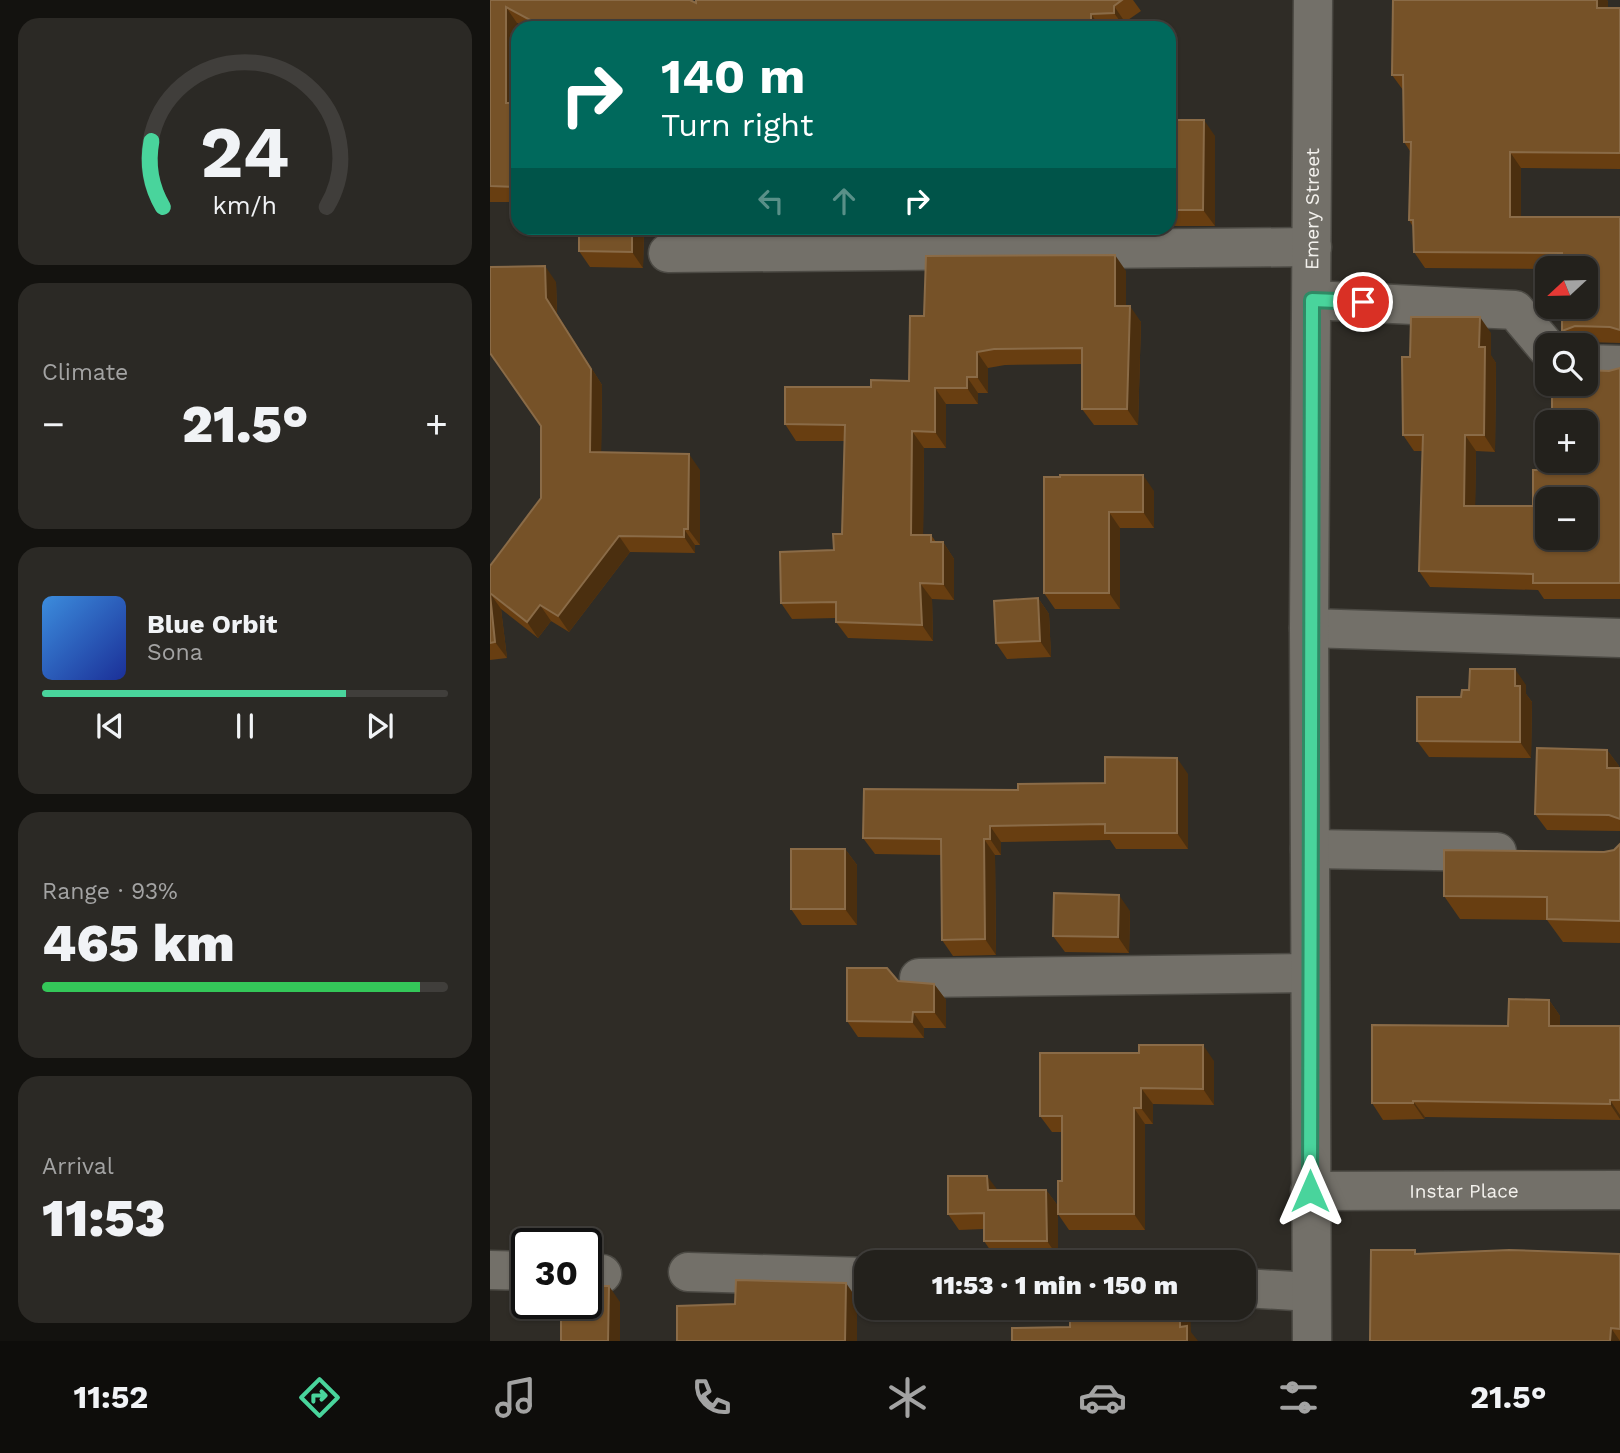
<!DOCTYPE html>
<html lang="en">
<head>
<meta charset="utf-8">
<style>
	:root { --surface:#23211c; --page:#2b2925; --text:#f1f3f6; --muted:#a3a3a3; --line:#403e3b; --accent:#49d49c }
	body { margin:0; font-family:"Work Sans",sans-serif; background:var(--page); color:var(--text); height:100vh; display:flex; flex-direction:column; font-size:26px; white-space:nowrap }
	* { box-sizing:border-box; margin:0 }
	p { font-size:23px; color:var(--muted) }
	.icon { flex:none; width:38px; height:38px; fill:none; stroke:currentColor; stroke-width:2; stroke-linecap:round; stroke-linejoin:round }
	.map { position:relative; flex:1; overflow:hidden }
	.sheet { display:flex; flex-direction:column; gap:18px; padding:18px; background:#13120f; width:490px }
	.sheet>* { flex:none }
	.hud { position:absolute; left:21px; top:21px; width:665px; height:214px; border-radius:21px; box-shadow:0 2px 5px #0004,0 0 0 2px var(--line); background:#00695c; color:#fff; overflow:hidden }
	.needle { width:46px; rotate:248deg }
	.tools { position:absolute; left:1045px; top:256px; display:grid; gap:14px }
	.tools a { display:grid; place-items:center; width:63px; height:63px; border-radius:14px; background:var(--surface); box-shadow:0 2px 5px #0004,0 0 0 2px var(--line); font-size:35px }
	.speed { position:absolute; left:21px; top:1228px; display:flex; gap:14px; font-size:35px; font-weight:700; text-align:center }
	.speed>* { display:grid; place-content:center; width:91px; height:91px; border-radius:50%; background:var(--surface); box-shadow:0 2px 5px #0004,0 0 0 2px var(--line); line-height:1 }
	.speed .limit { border:4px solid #111; border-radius:10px; background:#fff; color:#111 }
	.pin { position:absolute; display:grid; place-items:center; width:60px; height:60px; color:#fff; margin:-30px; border:4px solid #fff; border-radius:50%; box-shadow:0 2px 7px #0007 }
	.me { position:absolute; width:77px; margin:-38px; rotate:0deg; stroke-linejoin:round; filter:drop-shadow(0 0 5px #0008) }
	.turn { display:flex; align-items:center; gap:24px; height:147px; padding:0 35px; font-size:32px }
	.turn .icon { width:91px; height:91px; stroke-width:2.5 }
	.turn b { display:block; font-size:49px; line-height:60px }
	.lanes { display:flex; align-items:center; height:66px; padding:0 35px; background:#0003; justify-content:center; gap:35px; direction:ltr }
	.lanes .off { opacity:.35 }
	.big { font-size:52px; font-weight:800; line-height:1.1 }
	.sheet .widget { flex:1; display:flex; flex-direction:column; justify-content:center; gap:10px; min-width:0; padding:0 24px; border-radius:21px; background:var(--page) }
	.sheet .dial { align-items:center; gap:0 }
	.dial svg { height:182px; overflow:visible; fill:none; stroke:var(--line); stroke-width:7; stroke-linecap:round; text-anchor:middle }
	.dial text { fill:var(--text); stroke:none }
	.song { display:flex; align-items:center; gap:21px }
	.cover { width:84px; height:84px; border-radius:10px; background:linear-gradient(135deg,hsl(210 70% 55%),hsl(230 70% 35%)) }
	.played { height:7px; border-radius:4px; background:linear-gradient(90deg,var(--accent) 75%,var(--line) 75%) }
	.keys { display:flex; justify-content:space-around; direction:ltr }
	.heat { display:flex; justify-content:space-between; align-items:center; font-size:38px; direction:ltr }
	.charge { height:10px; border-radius:5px; background:linear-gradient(90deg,#34c759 93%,var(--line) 0) }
	.trip { position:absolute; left:364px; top:1250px; width:402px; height:70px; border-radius:21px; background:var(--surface); box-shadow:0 2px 5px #0004,0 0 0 2px var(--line); font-weight:800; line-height:70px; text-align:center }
	.tab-bar { display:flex; height:112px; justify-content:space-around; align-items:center; background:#0e0d0b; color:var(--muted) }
	.tab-bar .icon { width:49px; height:49px }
	.tab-bar .current { color:var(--accent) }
	.tab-bar b { font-size:32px; color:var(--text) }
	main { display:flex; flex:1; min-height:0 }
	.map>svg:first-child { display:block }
</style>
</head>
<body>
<main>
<section class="sheet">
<div class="widget dial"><svg viewBox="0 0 100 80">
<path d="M14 69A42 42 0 1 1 86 69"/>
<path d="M14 69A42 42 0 0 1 9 40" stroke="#49d49c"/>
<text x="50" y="56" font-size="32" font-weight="700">24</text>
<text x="50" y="72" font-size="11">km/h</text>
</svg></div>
<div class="widget"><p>Climate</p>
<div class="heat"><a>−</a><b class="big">21.5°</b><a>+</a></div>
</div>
<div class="widget">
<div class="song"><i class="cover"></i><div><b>Blue Orbit</b><p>Sona</p></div></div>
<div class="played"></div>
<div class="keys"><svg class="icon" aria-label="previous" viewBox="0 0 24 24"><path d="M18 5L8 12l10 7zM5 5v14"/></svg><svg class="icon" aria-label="pause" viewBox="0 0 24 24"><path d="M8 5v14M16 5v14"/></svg><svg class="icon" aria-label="next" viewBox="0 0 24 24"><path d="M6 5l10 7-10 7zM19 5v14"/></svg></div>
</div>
<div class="widget"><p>Range · 93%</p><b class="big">465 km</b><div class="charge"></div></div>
<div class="widget"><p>Arrival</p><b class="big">11:53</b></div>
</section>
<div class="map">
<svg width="1130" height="1341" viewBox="0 0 1130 1341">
	<rect width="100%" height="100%" fill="#2f2c26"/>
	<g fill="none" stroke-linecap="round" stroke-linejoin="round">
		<defs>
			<g id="minor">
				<path d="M 178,253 L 822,247"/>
				<path d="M 822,300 L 1025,310 L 1057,348"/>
				<path d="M 1096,364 L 1130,365"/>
				<path d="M 819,628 L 1130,638"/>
				<path d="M 820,849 L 1007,852"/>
				<path d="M 429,978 L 820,973"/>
				<path id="s1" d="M 820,1191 L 1130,1190"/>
				<path d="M 0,1270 L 37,1271"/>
				<path d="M 198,1272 L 376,1277"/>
				<path d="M 96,1273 L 112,1274"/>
				<path d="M 754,1288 L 821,1292"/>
				<path id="s2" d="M 822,1341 L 819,628 L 823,0"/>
			</g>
		</defs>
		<use href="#minor" stroke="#4c4a44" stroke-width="41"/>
		<use href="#minor" stroke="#737069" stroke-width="38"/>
	</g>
	<g fill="#683e11">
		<path d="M 0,0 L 206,3 L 206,0 L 643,0 L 651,11 L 635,22 L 635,28 L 37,28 L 27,23 L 28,202 L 0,202 Z"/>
		<path d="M 903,0 L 1117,0 L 1118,2 L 1118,8 L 1130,8 L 1130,169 L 1031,168 L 1031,217 L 1130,217 L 1130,343 L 1097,342 L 1089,345 L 1081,345 L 1072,331 L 1096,268 L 1057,268 L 1057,269 L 935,268 L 924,252 L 923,227 L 919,220 L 920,151 L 914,142 L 913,90 L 902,75 Z"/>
		<path d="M 679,120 L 725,136 L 725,226 L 679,226 Z"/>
		<path d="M 89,228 L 154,228 L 153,268 L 100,267 L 89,251 Z"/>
		<path d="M 244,228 L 308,228 L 308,230 L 247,230 Z"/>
		<path d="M 422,228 L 509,228 L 423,229 Z"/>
		<path d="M 636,271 L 636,306 L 651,322 L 648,425 L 604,425 L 592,409 L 592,364 L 515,365 L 498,368 L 498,393 L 488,393 L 488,404 L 456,404 L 456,448 L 434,448 L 433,535 L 441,535 L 446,542 L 453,542 L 464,559 L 464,600 L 442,599 L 443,641 L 358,638 L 346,622 L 346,618 L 302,619 L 291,603 L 344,550 L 352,534 L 355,441 L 306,441 L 295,424 L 381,387 L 419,381 L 434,316 Z"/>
		<path d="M 66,282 L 67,314 L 112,385 L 111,453 L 210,470 L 210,545 L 205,545 L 205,553 L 140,552 L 79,632 L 61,621 L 48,638 L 11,609 L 17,658 L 0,660 L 0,566 L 51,498 L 51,426 Z"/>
		<path d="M 1001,333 L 1001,356 L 1006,363 L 1005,452 L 986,451 L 985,506 L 1043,506 L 1062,470 L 1096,383 L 1119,371 L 1130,368 L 1130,599 L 1054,599 L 1048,590 L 940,587 L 929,571 L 932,451 L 924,451 L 913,435 L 920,357 Z"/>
		<path d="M 570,477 L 664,491 L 664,528 L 630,528 L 630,609 L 565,609 L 554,593 Z"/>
		<path d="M 548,598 L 559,614 L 561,657 L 517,659 L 506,643 Z"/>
		<path d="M 1036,685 L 1036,694 L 1042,702 L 1041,758 L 939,757 L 927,741 L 979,690 Z"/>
		<path d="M 1117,750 L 1129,766 L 1129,768 L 1130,768 L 1130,831 L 1057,830 L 1045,814 Z"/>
		<path d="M 698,774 L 698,849 L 626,849 L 620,840 L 511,842 L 511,855 L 505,855 L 506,955 L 463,956 L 452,940 L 451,855 L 385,854 L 373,838 L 528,790 L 615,783 Z"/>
		<path d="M 1130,844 L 1130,943 L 1073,942 L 1057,920 L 970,919 L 954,896 L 1124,850 Z"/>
		<path d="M 355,849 L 367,865 L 367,925 L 312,925 L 301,909 Z"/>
		<path d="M 640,911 L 639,953 L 575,952 L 563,936 Z"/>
		<path d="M 408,981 L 444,984 L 456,1000 L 456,1028 L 434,1028 L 434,1038 L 368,1037 L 357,1021 Z"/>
		<path d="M 1059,1000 L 1070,1016 L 1070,1026 L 1130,1026 L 1130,1120 L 935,1117 L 934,1119 L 893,1120 L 882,1103 L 1018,1026 Z"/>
		<path d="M 724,1061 L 724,1105 L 663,1104 L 663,1124 L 655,1124 L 655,1230 L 579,1230 L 568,1214 L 572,1181 L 572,1132 L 562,1132 L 550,1116 Z"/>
		<path d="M 508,1190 L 556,1190 L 568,1206 L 568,1257 L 505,1257 L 494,1241 L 494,1229 L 469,1230 L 458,1214 Z"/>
		<path d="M 928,1253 L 1130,1254 L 1130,1341 L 880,1341 Z"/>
	</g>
	<g fill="#4b2f0f">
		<path d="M 1107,0 L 1117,0 L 1118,2 L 1118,24 L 1107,8 Z"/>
		<path d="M 624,6 L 635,22 L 635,28 L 624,13 Z"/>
		<path d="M 16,7 L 27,23 L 27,113 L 20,113 L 16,103 Z"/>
		<path d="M 601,14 L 611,28 L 601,28 Z"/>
		<path d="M 714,120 L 725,136 L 725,226 L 713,210 Z"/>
		<path d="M 1020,152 L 1031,168 L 1031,233 L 1020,217 Z"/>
		<path d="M 142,228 L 154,228 L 153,268 L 142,252 Z"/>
		<path d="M 625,255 L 636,271 L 636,322 L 625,306 Z"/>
		<path d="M 55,266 L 66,282 L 67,314 L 112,385 L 111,468 L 100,452 L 56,298 Z"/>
		<path d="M 640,306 L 651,322 L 648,425 L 637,409 Z"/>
		<path d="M 990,317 L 1001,333 L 1001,355 L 1006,363 L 1005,452 L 994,435 L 989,347 Z"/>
		<path d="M 487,352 L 498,368 L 498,393 L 487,377 Z"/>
		<path d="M 477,377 L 488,393 L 488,404 L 477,388 Z"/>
		<path d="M 445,388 L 456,404 L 456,448 L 445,432 Z"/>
		<path d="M 422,431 L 434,448 L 433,551 L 421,535 Z"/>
		<path d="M 975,435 L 986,451 L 985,522 L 974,506 Z"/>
		<path d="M 199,454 L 210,470 L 210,545 L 198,529 Z"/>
		<path d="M 653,475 L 664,491 L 664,528 L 653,512 Z"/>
		<path d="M 619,512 L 630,528 L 630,609 L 619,593 Z"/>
		<path d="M 194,529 L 205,545 L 205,553 L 194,537 Z"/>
		<path d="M 129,536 L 140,552 L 79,632 L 68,616 Z"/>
		<path d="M 453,542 L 464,559 L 464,600 L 453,584 Z"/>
		<path d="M 430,583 L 442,599 L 443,641 L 432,625 Z"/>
		<path d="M 0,593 L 11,609 L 17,658 L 5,642 Z"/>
		<path d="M 548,598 L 559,614 L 561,657 L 550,641 Z"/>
		<path d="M 50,605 L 61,621 L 48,638 L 37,622 Z"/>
		<path d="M 1025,669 L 1036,685 L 1036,694 L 1042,702 L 1041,758 L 1030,742 L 1025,686 Z"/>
		<path d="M 1117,750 L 1129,766 L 1128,784 L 1117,768 Z"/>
		<path d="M 687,758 L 698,774 L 698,849 L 687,833 Z"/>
		<path d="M 500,826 L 511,842 L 511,855 L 500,839 Z"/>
		<path d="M 494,839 L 505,855 L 506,955 L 495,939 Z"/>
		<path d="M 355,849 L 367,865 L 367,925 L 355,909 Z"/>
		<path d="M 629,895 L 640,911 L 639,953 L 628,937 Z"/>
		<path d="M 444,984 L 456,1000 L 456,1028 L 444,1012 Z"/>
		<path d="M 1059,1000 L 1070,1016 L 1070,1042 L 1059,1026 Z"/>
		<path d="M 423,1012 L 434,1028 L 434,1038 L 422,1022 Z"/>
		<path d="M 713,1045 L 724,1061 L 724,1105 L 713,1089 Z"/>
		<path d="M 651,1088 L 663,1104 L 663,1124 L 651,1108 Z"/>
		<path d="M 1120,1100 L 1130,1115 L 1130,1119 L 1120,1104 Z"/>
		<path d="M 923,1101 L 935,1117 L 934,1119 L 923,1103 Z"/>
		<path d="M 644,1108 L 655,1124 L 655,1230 L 644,1214 Z"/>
		<path d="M 497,1176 L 509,1192 L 498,1190 Z"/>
		<path d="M 556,1190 L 568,1206 L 568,1257 L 557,1241 Z"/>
		<path d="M 356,1283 L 367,1299 L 367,1341 L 355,1341 Z"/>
		<path d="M 119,1286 L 130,1302 L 130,1341 L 118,1341 Z"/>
		<path d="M 690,1307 L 700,1307 L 701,1332 L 708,1341 L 697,1341 L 690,1327 Z"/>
		<path d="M 1121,1328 L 1130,1341 L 1120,1341 Z"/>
	</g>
	<g fill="#765228" stroke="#8a6b47" stroke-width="2" fill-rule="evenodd">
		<path d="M 0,0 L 200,0 L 206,3 L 206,0 L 632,0 L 624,6 L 624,13 L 601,14 L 601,28 L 538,28 L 538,26 L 452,27 L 452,28 L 55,28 L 16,7 L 16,103 L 20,103 L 20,113 L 28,113 L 28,187 L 0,186 Z"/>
		<path d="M 903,0 L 1107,0 L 1107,8 L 1130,8 L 1130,153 L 1020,152 L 1020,217 L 1130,217 L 1130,330 L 1120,327 L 1085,326 L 1072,331 L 1072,306 L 1096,306 L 1096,268 L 1072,268 L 1072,253 L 924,252 L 923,220 L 919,220 L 921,142 L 914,142 L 913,75 L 902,75 Z"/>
		<path d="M 679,120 L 714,120 L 713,210 L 679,210 Z"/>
		<path d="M 89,228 L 142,228 L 142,252 L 89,251 Z"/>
		<path d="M 625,255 L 625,306 L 640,306 L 637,409 L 592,409 L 592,348 L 504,349 L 487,352 L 487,377 L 477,377 L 477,388 L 445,388 L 445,432 L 422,431 L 421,535 L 441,535 L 441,542 L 453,542 L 453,584 L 430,583 L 432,625 L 346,622 L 346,602 L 291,603 L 290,552 L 344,550 L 343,534 L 352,534 L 355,425 L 295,424 L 295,387 L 381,387 L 381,380 L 419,381 L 420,316 L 434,316 L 436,256 Z"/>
		<path d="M 55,266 L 56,298 L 101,369 L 100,452 L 199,454 L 198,529 L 194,529 L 194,537 L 129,536 L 68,616 L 50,605 L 37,622 L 0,593 L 0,566 L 51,498 L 51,426 L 0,353 L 0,267 Z"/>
		<path d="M 921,317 L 990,317 L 989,347 L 995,347 L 994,435 L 975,435 L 974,506 L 1043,506 L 1043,470 L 1062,470 L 1062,460 L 1096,460 L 1096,422 L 1062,422 L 1062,383 L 1096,383 L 1096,370 L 1119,371 L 1130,368 L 1130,583 L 1043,583 L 1043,574 L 929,571 L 933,435 L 913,435 L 912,357 L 920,357 ZM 1057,499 L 1096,499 L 1096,537 L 1057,537 Z"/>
		<path d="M 570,475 L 653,475 L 653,512 L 619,512 L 619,593 L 554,593 L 554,477 L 570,477 Z"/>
		<path d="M 0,594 L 5,642 L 0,643 Z"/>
		<path d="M 548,598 L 550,641 L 506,643 L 504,601 Z"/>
		<path d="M 980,669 L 1025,669 L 1025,686 L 1030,686 L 1030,742 L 927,741 L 927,697 L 971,697 L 972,690 L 979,690 Z"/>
		<path d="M 1047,748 L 1117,750 L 1117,768 L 1130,768 L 1130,819 L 1119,815 L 1045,814 Z"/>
		<path d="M 615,757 L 687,758 L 687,833 L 615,833 L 615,824 L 500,826 L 500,839 L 494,839 L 495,939 L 452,940 L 451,839 L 373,838 L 374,789 L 528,790 L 528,784 L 615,783 Z"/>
		<path d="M 1130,844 L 1130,921 L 1057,919 L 1057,897 L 954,896 L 954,850 L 1114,852 L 1124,850 Z"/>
		<rect x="301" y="849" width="54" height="60"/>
		<path d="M 564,893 L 629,895 L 628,937 L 563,936 Z"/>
		<path d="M 357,968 L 397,968 L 408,981 L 444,984 L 444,1012 L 423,1012 L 422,1022 L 357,1021 Z"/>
		<path d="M 1019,999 L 1059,1000 L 1059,1026 L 1130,1026 L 1130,1100 L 1120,1100 L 1120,1104 L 923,1101 L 923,1103 L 882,1103 L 882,1025 L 1018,1026 Z"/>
		<path d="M 649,1045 L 713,1045 L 713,1089 L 651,1088 L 651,1108 L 644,1108 L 644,1214 L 568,1214 L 568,1181 L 572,1181 L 572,1116 L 550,1116 L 550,1053 L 649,1053 Z"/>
		<path d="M 458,1176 L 497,1176 L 498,1190 L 556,1190 L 557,1241 L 494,1241 L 494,1213 L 458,1214 Z"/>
		<path d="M 881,1250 L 925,1250 L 925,1254 L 1019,1250 L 1130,1254 L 1130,1329 L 1121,1328 L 1120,1341 L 880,1341 Z"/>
		<path d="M 246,1280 L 356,1283 L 355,1341 L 187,1341 L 187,1306 L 245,1304 Z"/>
		<path d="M 96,1286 L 119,1286 L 118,1341 L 71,1341 L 71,1304 L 96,1304 Z"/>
		<path d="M 580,1307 L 690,1307 L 690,1327 L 697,1326 L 697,1341 L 522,1341 L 522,1328 L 580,1327 Z"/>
	</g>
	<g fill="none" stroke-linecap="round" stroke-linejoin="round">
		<defs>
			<path id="route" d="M 820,1191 L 822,300 L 873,302"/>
		</defs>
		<use href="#route" stroke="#2f8a65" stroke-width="18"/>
		<use href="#route" stroke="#49d49c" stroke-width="12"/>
	</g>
	<g text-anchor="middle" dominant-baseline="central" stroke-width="7" stroke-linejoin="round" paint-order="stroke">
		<g font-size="19" fill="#f3f1ed" stroke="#161512">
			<text stroke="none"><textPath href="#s2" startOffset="1132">Emery Street</textPath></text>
			<text stroke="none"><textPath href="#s1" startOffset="154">Instar Place</textPath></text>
		</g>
	</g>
</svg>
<div class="tools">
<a><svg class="needle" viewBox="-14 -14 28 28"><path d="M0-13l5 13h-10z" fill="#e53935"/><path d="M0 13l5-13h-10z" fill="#a3a3a3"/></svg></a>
<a><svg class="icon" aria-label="search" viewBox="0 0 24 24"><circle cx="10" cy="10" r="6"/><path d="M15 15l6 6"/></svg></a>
<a>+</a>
<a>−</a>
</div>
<div class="speed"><div class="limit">30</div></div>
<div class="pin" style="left:873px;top:302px;background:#d93025"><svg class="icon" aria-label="arrive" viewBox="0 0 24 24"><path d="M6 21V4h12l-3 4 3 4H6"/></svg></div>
<svg class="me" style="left:820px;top:1191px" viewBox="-20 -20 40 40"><path d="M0-17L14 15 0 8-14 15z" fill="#49d49c" stroke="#fff" stroke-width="4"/></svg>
<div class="trip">11:53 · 1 min · 150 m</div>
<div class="hud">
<div class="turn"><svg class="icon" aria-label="right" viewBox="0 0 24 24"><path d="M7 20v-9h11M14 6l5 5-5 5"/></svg><div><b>140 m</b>Turn right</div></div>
<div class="lanes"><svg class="icon off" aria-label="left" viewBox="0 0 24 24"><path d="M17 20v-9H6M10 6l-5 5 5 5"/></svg><svg class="icon off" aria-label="ahead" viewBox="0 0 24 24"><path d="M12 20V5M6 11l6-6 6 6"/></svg><svg class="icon" aria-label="right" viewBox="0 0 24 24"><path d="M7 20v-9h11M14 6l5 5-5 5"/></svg></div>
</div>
</div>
</main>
<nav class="tab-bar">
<b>11:52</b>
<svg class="icon current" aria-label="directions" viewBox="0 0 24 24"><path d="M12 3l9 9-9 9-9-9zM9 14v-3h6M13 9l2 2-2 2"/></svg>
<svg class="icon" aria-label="music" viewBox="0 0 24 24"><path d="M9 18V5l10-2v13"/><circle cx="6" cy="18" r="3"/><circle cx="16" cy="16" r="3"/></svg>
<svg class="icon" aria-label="phone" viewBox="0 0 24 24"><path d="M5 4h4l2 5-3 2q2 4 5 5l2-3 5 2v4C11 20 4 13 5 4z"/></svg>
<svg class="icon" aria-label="climate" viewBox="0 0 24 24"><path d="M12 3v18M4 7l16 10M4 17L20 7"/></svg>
<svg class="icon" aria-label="car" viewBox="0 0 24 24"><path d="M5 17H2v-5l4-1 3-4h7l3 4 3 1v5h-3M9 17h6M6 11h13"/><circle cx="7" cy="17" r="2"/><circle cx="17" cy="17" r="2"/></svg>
<svg class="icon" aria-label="filters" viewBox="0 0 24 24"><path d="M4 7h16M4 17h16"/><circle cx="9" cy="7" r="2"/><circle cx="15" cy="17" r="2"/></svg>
<b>21.5°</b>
</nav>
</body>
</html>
